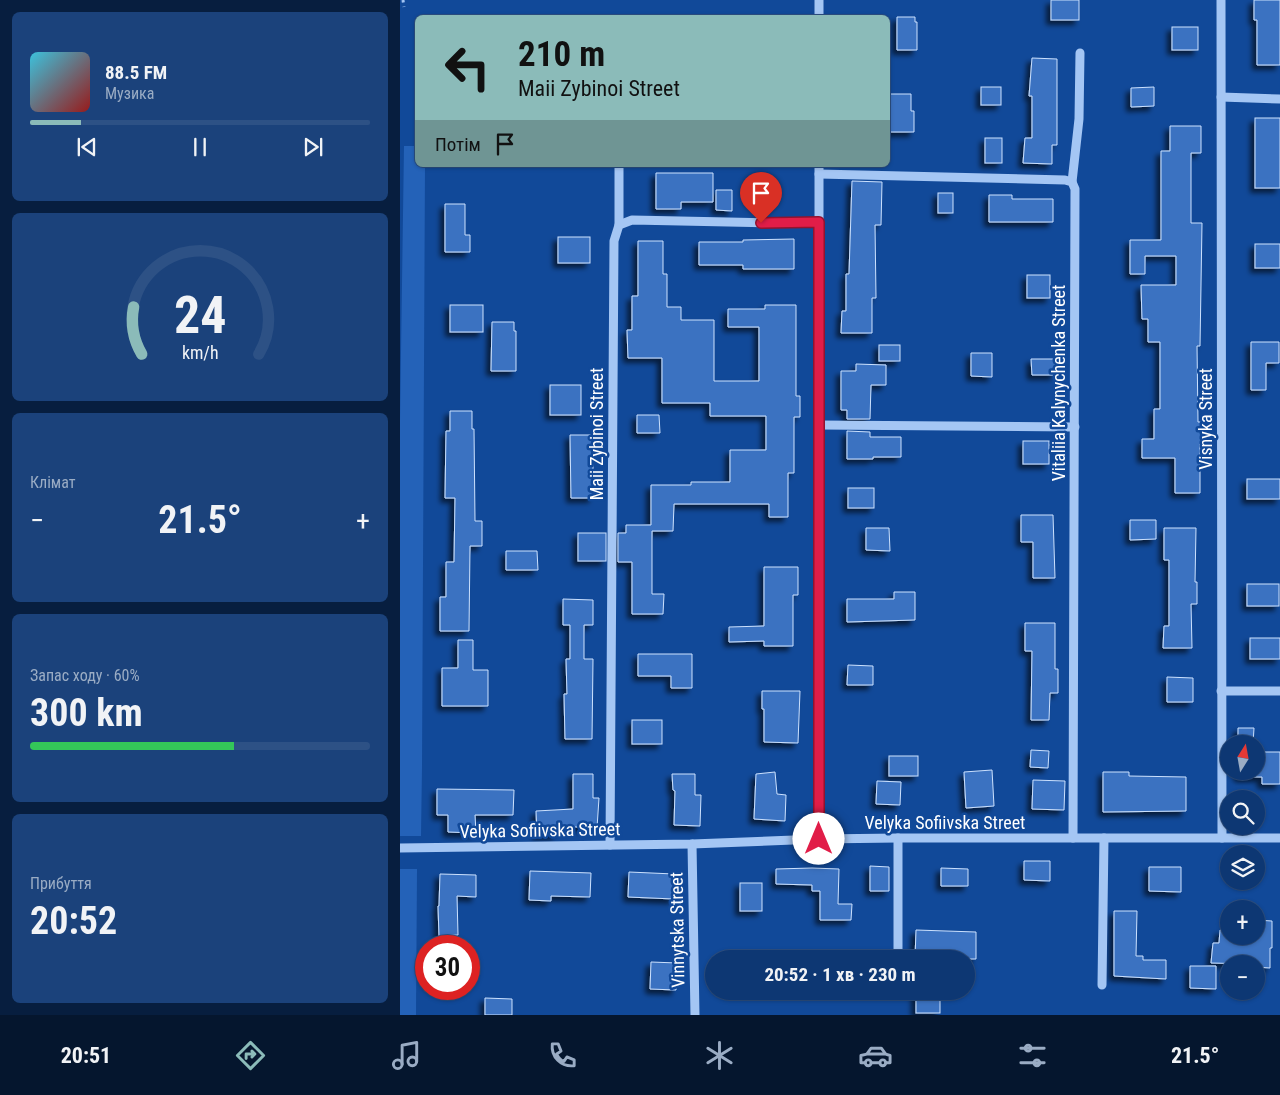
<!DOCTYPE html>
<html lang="uk">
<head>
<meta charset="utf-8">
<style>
	:root { --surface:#0d3773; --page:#1b427b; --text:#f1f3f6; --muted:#9aacc4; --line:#2d5185; --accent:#8bbbb9 }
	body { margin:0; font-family:"Roboto Condensed",sans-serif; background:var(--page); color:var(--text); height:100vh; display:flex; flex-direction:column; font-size:19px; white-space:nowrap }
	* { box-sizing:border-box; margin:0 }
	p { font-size:16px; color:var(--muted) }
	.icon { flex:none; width:28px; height:28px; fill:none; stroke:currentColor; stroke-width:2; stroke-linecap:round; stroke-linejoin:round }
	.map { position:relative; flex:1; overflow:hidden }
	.details { display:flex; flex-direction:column; gap:12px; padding:12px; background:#071e3f; width:400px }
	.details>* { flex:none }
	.banner { position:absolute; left:15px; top:15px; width:475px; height:152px; border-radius:8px; box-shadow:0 1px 4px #0004,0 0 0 1px var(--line); background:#8bbbb9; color:#111; overflow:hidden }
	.needle { width:32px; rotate:11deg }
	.controls { position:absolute; left:820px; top:735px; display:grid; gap:10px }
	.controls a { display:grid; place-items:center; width:45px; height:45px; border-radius:50%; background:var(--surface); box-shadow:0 1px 4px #0004,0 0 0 1px var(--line); font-size:25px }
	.speed { position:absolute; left:15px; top:935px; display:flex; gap:10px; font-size:25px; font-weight:700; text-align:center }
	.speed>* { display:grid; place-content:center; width:65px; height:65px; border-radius:50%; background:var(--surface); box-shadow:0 1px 4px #0004,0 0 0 1px var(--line); line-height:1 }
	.speed .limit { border:8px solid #d22; background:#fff; color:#111 }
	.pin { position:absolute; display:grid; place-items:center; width:42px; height:42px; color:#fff; margin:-51px -21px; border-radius:50% 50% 50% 0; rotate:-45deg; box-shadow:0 0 5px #0007 }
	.pin .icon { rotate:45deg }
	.me { position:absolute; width:55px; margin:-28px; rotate:0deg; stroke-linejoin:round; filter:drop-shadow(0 0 4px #0008) }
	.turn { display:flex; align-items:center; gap:18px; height:105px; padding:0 20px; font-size:22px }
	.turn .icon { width:65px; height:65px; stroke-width:2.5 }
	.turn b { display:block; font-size:35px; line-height:42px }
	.then { display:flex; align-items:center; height:48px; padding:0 20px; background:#0003; gap:10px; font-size:19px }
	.big { font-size:38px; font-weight:700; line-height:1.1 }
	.details .widget { flex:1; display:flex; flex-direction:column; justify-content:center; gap:8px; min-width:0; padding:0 18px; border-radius:8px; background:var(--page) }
	.details .dial { align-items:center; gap:0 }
	.dial svg { height:130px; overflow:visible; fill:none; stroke:var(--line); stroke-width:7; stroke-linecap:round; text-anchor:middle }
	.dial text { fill:var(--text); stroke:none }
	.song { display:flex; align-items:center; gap:15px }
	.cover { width:60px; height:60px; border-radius:8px; background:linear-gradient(135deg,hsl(190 70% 55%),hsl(0 70% 35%)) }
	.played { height:5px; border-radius:2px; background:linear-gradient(90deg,var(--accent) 15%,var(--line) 15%) }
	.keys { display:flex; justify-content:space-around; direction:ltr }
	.heat { display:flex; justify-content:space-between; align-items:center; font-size:28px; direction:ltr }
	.charge { height:8px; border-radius:4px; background:linear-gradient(90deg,#34c759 60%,var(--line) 0) }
	.trip { position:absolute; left:305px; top:950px; width:270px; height:50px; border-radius:25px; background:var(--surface); box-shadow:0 1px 4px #0004,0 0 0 1px var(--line); font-weight:700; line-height:50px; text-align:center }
	.tabs { display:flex; height:80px; justify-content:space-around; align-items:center; background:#05162e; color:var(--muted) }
	.tabs .icon { width:35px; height:35px }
	.tabs .current { color:var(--accent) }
	.tabs b { font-size:22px; color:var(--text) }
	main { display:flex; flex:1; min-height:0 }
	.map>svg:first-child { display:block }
</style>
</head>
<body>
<main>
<section class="details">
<div class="widget">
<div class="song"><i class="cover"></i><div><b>88.5 FM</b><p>Музика</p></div></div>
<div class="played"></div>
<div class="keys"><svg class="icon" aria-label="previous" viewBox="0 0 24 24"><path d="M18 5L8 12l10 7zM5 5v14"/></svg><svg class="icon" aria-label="pause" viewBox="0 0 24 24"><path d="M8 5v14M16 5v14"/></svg><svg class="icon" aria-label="next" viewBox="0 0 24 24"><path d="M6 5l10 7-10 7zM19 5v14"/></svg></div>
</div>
<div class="widget dial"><svg viewBox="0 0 100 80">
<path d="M14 69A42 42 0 1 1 86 69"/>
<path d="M14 69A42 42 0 0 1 9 40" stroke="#8bbbb9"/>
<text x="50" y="56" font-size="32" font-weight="700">24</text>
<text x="50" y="72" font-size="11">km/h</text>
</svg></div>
<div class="widget"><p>Клімат</p>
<div class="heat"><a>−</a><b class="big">21.5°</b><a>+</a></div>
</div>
<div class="widget"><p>Запас ходу · 60%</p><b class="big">300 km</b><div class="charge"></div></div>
<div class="widget"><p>Прибуття</p><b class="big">20:52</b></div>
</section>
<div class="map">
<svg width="880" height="1015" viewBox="0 0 880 1015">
	<defs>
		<filter id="shadow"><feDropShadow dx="-4.5" dy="4.5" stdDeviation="2.5" flood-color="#0009"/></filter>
	</defs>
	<rect width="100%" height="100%" fill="#114999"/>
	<g fill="#2462b8">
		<path d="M 4,146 L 17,146 L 18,165 L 25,165 L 22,767 L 21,836 L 0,836 L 0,421 Z"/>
		<path d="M 0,869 L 17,869 L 16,1015 L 0,1015 Z"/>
	</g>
	<g fill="#3a72c1" stroke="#cce1fe" filter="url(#shadow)">
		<rect x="651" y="0" width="28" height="20"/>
		<path d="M 854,0 L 880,0 L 880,65 L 857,65 L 857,20 L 854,20 Z"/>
		<path d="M 497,17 L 515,17 L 515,22 L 517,22 L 517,50 L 497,50 Z"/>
		<rect x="772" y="27" width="26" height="23"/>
		<path d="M 632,58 L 657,59 L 657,145 L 652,145 L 652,164 L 623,163 L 625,138 L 632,138 L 632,96 L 629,96 Z"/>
		<rect x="581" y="87" width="20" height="18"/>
		<path d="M 754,87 L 754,106 L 731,107 L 731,88 Z"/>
		<path d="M 488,94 L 511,94 L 511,111 L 514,111 L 514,132 L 488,132 Z"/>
		<rect x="855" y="118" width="25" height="70"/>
		<path d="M 770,126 L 801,126 L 801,153 L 791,153 L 791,223 L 802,223 L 800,346 L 797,346 L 798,422 L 803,422 L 803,444 L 800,444 L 800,493 L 775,493 L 775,458 L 742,458 L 742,439 L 754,439 L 754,409 L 760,409 L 760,342 L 748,342 L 748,319 L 742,319 L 741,285 L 776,285 L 776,256 L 745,256 L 745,274 L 730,274 L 730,240 L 761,240 L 761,151 L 770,151 Z"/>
		<rect x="585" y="138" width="17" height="25"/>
		<path d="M 256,173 L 313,173 L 313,202 L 281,202 L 281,209 L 256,209 Z"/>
		<path d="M 452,181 L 482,182 L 481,225 L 475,225 L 476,298 L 472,298 L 472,333 L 441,333 L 442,311 L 446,311 L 446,274 L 449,274 Z"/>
		<path d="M 316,190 L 332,190 L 332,211 L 316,210 Z"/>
		<rect x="538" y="193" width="15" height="20"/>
		<path d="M 589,195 L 612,195 L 612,199 L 653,199 L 653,222 L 589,222 Z"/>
		<path d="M 45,204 L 65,204 L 65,235 L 70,235 L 70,252 L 45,252 Z"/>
		<rect x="158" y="237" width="32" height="26"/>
		<path d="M 394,239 L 394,269 L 343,269 L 343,265 L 299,265 L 299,242 L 343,242 L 343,240 Z"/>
		<path d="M 238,241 L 263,241 L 263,274 L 267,274 L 267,307 L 281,307 L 281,320 L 314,320 L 314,381 L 359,381 L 359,327 L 328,327 L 328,309 L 365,309 L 365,305 L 396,305 L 396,396 L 400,396 L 400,417 L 394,417 L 394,473 L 388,473 L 388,517 L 369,517 L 369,504 L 274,504 L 273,531 L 252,531 L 252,594 L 264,594 L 263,614 L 232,614 L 232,562 L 218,562 L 218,533 L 226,533 L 226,525 L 251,525 L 251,485 L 291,485 L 291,482 L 330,482 L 330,450 L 366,450 L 366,416 L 310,416 L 310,403 L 262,403 L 262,358 L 228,358 L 227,330 L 232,330 L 232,296 L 238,296 Z"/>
		<rect x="855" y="244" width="25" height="24"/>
		<rect x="627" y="275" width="23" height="23"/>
		<rect x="50" y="305" width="33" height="27"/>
		<path d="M 92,322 L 114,322 L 114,331 L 116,331 L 116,371 L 91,371 Z"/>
		<path d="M 851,342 L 879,342 L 879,363 L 866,363 L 866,390 L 851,390 Z"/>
		<rect x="479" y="345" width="21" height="16"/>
		<path d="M 571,353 L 592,353 L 592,377 L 571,376 Z"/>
		<path d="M 631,359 L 655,359 L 655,375 L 632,375 Z"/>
		<path d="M 456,364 L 486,365 L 486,385 L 471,385 L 470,419 L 447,419 L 447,410 L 441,410 L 441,371 L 456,371 Z"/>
		<rect x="150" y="385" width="31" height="30"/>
		<path d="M 50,411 L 72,411 L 72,429 L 74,429 L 75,521 L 82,521 L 82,546 L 70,546 L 69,631 L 40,631 L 40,597 L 46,597 L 46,562 L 54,562 L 55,498 L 45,498 L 46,431 L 50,431 Z"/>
		<path d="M 237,415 L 259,415 L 260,433 L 237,433 Z"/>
		<path d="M 447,431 L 470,432 L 470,437 L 501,437 L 501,457 L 473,457 L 473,459 L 447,459 Z"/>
		<path d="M 170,435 L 193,435 L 193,498 L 171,498 Z"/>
		<rect x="623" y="441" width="26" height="23"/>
		<rect x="847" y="479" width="33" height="20"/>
		<rect x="448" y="488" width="26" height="20"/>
		<path d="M 621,515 L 653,515 L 655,578 L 633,578 L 633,542 L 621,542 Z"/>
		<path d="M 730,520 L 756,520 L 756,539 L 730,540 Z"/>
		<path d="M 466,528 L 489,528 L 490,551 L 466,550 Z"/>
		<path d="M 764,528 L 796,528 L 795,582 L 797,582 L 797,604 L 791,604 L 792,648 L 763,648 L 764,626 L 769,626 L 769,560 L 764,560 Z"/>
		<rect x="178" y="533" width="28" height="28"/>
		<path d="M 106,551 L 137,551 L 138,570 L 106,570 Z"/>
		<path d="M 364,567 L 398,567 L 398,595 L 393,595 L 393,646 L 364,646 L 364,641 L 329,642 L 329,627 L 364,626 Z"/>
		<rect x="847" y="584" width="32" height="22"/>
		<path d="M 494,592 L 515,592 L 515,620 L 447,622 L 447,599 L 494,599 Z"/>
		<path d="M 163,599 L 193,600 L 193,625 L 184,625 L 184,659 L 193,659 L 192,739 L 165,739 L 164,694 L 167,694 L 166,659 L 170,659 L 170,625 L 163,625 Z"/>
		<path d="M 625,623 L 655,623 L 655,669 L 658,669 L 658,693 L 650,693 L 649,720 L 631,720 L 632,651 L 625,651 Z"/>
		<rect x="850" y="638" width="30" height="21"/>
		<path d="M 58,640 L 73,640 L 73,670 L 88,670 L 88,706 L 42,706 L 42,668 L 58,668 Z"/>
		<path d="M 238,654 L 292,654 L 292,688 L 271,688 L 271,676 L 238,676 Z"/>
		<path d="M 448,665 L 473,666 L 473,685 L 447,685 Z"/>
		<path d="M 767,677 L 793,678 L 793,702 L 767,702 Z"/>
		<path d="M 362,691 L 400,691 L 398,743 L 364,742 L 364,709 L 362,709 Z"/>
		<rect x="232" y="720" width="30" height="24"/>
		<path d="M 838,728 L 854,728 L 853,744 L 838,744 Z"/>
		<path d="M 631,750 L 649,751 L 648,768 L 630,767 Z"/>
		<path d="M 856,752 L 880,752 L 880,784 L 862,784 L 862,777 L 839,777 L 839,771 L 856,771 Z"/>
		<rect x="489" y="756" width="29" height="20"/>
		<path d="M 592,770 L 594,806 L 566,808 L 564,772 Z"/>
		<path d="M 375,772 L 377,794 L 386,795 L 385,821 L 354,819 L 356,774 Z"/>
		<path d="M 703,772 L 729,772 L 729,776 L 786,777 L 786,811 L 703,812 Z"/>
		<path d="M 173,774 L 193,774 L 193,798 L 199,798 L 197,828 L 156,826 L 157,835 L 137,835 L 136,811 L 173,809 Z"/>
		<path d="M 272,774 L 295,774 L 295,795 L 301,795 L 300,826 L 274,825 L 275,791 L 273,790 Z"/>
		<path d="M 633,780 L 665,781 L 664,810 L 632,809 Z"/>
		<path d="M 477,781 L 501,782 L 500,805 L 476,804 Z"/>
		<path d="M 37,789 L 114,790 L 113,815 L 75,815 L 76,833 L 48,832 L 48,815 L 37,815 Z"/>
		<path d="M 624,861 L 650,861 L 650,881 L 624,880 Z"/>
		<path d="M 470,866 L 489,867 L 489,891 L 470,891 Z"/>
		<path d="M 749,867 L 781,867 L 781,892 L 749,891 Z"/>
		<path d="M 412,868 L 439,869 L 438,904 L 452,904 L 451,920 L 420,920 L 420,891 L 412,891 L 412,885 L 376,884 L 376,869 Z"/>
		<path d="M 541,868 L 568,869 L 568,886 L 541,886 Z"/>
		<path d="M 130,871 L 191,873 L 190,897 L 151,896 L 151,901 L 129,900 Z"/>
		<path d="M 229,872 L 274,874 L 274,899 L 228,897 Z"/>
		<path d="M 40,874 L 76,875 L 76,897 L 57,896 L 58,935 L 39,936 L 38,906 L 39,906 Z"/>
		<rect x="340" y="883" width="22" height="28"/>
		<path d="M 714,911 L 737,911 L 736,956 L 743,956 L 743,960 L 766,960 L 766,979 L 714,976 Z"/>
		<path d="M 856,920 L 872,921 L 872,948 L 870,948 L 870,968 L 856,967 L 856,964 L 811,963 L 813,943 L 819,943 L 820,930 L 829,931 L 829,936 L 856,936 Z"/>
		<path d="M 516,930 L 576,932 L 576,959 L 515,959 Z"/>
		<path d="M 251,962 L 277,963 L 276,990 L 250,989 Z"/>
		<path d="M 790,966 L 816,966 L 816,989 L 790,988 Z"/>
		<rect x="516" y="991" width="24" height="22"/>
		<path d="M 85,998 L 112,999 L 112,1015 L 85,1015 Z"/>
	</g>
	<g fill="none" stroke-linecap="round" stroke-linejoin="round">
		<path stroke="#a4c6f4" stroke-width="3" stroke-dasharray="2.5 4" stroke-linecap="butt" d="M 3,0 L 4,7"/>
		<g stroke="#a4c6f4" stroke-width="9">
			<path d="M 419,0 L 419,18"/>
			<path d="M 821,0 L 822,838"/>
			<path d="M 821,97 L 880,99"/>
			<path d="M 419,165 L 419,839"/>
			<path d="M 419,174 L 665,180 L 672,182 L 675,189 L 673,838"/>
			<path d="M 672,182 L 679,119 L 680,53"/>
			<path d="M 219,225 L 219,165"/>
			<path d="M 419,425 L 675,427"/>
			<path d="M 821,691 L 880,691"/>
			<path d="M 498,838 L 498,959"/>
			<path d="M 292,844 L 295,1015"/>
			<path d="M 210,845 L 214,241 L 219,225 L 232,220 L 379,223 L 419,222"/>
			<path d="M 0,848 L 292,844 L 419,839 L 498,838 L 880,838"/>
			<path d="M 702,985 L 704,838"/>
		</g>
	</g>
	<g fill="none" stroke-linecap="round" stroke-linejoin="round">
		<defs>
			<path id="route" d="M 361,223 L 419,222 L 419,839"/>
		</defs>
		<use href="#route" stroke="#92132f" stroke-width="12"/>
		<use href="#route" stroke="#e11d48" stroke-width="9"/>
	</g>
	<g text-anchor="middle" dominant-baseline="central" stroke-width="5" stroke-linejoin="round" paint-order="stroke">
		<g font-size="18" fill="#fff" stroke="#114999">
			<text transform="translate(658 383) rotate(-90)">Vitaliia Kalynychenka Street</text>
			<text transform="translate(805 419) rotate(-90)">Visnyka Street</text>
			<text transform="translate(196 434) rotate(-90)">Maii Zybinoi Street</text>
			<text x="545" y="822">Velyka Sofiivska Street</text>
			<text transform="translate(140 830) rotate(-1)">Velyka Sofiivska Street</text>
			<text transform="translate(277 930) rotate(-91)">Vinnytska Street</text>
		</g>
	</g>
</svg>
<div class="controls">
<a><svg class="needle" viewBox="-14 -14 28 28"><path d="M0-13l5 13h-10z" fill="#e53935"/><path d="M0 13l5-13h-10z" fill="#9aacc4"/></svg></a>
<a><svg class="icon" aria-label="search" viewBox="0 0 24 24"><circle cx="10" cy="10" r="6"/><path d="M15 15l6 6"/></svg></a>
<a><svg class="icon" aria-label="layers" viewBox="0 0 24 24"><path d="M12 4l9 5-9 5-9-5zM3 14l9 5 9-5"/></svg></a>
<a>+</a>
<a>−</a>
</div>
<div class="speed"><div class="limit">30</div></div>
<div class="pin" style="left:361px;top:223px;background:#d93025"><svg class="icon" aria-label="arrive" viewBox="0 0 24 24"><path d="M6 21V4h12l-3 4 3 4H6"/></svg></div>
<svg class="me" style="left:419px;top:839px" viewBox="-20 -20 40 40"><circle r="19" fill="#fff"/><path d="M0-13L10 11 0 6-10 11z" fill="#e11d48"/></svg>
<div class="trip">20:52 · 1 хв · 230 m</div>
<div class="banner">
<div class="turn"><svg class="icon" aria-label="left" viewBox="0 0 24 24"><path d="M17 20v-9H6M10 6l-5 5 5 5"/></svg><div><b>210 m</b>Maii Zybinoi Street</div></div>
<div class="then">Потім<svg class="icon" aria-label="arrive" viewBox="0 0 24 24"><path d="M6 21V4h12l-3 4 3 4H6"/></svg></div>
</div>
</div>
</main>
<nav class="tabs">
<b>20:51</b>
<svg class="icon current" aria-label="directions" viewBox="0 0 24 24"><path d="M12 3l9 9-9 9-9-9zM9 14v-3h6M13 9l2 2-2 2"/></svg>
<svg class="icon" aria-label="music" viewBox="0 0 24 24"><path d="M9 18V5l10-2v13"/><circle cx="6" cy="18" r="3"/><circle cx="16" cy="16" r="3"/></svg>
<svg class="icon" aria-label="phone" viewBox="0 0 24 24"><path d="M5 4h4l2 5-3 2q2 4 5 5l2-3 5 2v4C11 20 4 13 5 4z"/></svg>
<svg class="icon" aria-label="climate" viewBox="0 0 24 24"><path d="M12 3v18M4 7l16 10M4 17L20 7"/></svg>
<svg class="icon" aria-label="car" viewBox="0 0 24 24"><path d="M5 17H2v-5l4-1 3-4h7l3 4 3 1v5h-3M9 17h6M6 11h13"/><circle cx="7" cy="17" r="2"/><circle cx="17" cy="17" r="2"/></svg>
<svg class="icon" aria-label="filters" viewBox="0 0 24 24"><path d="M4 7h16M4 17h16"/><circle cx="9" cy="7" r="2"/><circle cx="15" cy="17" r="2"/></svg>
<b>21.5°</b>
</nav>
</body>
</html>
